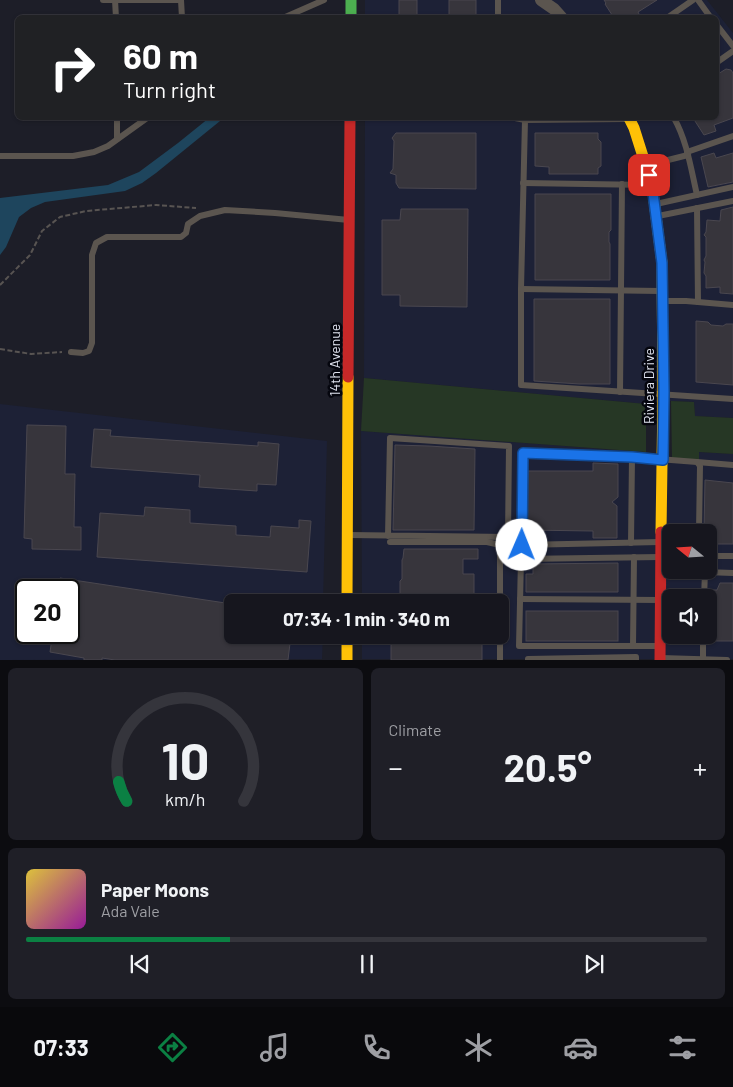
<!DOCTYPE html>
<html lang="en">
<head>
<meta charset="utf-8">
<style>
	:root { --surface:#16161e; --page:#1f1f27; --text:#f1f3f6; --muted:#9e9fa4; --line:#35353c; --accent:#0b8043 }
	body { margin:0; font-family:Barlow,sans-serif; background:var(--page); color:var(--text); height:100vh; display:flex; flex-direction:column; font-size:19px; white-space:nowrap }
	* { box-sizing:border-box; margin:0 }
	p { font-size:16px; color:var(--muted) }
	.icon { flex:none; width:28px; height:28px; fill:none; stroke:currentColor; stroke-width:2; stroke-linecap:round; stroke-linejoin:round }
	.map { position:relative; height:660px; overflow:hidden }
	.side { display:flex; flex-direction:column; gap:8px; padding:8px; background:#0c0c10; flex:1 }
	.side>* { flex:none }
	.top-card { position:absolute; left:15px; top:15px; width:704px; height:105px; border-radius:8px; box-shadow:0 1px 4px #0004,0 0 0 1px var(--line); background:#202124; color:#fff; overflow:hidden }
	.needle { width:32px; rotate:288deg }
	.controls { position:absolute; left:662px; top:524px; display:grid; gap:10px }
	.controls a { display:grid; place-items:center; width:55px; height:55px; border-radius:8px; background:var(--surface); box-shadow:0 1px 4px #0004,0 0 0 1px var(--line); font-size:25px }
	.speed { position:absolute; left:15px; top:579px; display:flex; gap:10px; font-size:25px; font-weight:700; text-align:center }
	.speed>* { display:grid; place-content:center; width:65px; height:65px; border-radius:50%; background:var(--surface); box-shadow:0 1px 4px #0004,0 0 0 1px var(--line); line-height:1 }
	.speed .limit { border:2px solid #111; border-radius:8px; background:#fff; color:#111 }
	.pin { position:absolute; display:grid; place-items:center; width:42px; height:42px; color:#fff; margin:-21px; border-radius:10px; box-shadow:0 2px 8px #0006 }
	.me { position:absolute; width:55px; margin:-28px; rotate:1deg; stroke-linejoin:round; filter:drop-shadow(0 0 4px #0008) }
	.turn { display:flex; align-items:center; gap:18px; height:105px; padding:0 25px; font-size:22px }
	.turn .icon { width:65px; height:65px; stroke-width:2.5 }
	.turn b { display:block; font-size:35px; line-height:42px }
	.big { font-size:38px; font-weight:700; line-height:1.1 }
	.side .tile { flex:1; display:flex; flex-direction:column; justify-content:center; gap:8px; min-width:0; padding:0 18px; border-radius:8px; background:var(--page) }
	.side .dial { align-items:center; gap:0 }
	.dial svg { height:130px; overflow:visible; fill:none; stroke:var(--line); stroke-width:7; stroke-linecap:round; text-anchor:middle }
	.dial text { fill:var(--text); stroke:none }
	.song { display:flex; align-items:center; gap:15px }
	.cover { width:60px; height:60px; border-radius:8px; background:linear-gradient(135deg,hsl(50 70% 55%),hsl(300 70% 35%)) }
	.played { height:5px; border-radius:2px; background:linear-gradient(90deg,var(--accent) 30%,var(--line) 30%) }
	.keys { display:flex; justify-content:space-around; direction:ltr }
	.heat { display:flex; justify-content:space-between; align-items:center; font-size:28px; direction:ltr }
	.side .tiles { flex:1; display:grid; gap:8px; grid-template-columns:1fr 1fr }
	.tile:last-child { grid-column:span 2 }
	.trip { position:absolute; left:224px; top:594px; width:285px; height:50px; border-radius:8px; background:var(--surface); box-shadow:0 1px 4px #0004,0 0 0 1px var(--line); font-weight:700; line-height:50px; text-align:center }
	.tabs { display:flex; height:80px; justify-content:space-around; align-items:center; background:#09090c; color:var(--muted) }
	.tabs .icon { width:35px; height:35px }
	.tabs .selected { color:var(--accent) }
	.tabs b { font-size:22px; color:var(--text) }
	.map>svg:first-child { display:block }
</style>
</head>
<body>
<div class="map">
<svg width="733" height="660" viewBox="0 0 733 660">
	<rect width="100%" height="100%" fill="#1d1e28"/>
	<g fill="#1d2136" fill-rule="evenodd">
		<path d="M 365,0 L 707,0 L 733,33 L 733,418 L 695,416 L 694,402 L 671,401 L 646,404 L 364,378 L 365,118 L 716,118 L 716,18 L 365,17 Z"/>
		<path d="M 0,404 L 327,441 L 323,602 L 232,602 L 232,635 L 323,635 L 322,659 L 0,660 ZM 26,590 L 69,590 L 69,632 L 26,632 Z"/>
		<path d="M 361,431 L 646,452 L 672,458 L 699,460 L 699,452 L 733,454 L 733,659 L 362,659 L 362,635 L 500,635 L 500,602 L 362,602 ZM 671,532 L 709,532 L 709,570 L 671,570 ZM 671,598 L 709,598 L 709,635 L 671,635 Z"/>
	</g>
	<g fill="#263725">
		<path d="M 364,378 L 646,404 L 646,452 L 361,431 Z"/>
		<path d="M 671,401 L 694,402 L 695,416 L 733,418 L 733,454 L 699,452 L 699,460 L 672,458 Z"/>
	</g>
	<path fill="#1e455d" d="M 209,118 L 227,118 L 220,121 L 156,173 L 142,183 L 125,191 L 45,202 L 31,208 L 19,217 L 6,247 L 0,255 L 0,198 L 108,185 L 139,172 L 178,143 Z"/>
	<g fill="#37353c" stroke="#4a474f">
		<rect x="399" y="0" width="18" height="18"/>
		<rect x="449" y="0" width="27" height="18"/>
		<path d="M 604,0 L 657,0 L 638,12 L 641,18 L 614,18 L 605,4 L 606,3 Z"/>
		<path d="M 726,69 L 731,70 L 733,73 L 733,118 L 714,125 L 716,131 L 704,135 L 693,118 L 716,118 L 716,82 L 718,74 Z"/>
		<path d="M 396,133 L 476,133 L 476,189 L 399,188 L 396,183 L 396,175 L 390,173 L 393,169 L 394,141 L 392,138 Z"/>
		<path d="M 535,133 L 598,133 L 598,139 L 601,142 L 601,166 L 598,168 L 598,174 L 549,174 L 549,167 L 535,166 Z"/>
		<path d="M 714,153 L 716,158 L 733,153 L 733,182 L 708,187 L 701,157 Z"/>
		<path d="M 535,194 L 611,194 L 611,230 L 609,232 L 609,242 L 610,244 L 610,280 L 535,280 Z"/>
		<path d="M 733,207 L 733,294 L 720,293 L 720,287 L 706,288 L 706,276 L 704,273 L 705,262 L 704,260 L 706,256 L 706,237 L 704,235 L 706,232 L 707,220 L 720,221 L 721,210 Z"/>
		<path d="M 401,209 L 468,209 L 467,307 L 400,306 L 400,295 L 382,295 L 382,220 L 400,220 Z"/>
		<path d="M 534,299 L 610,299 L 610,384 L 580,384 L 534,381 Z"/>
		<path d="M 696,321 L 708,322 L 711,325 L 723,326 L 726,324 L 733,324 L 733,385 L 696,382 Z"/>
		<path d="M 27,425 L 66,426 L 65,474 L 75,474 L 74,527 L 81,527 L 81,550 L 32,549 L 32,539 L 24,538 Z"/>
		<path d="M 94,429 L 111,430 L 110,436 L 258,446 L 258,442 L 279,444 L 276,485 L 257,484 L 257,491 L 199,487 L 200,475 L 91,467 Z"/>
		<path d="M 395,445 L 429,446 L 475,449 L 474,530 L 393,530 Z"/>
		<path d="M 593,463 L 618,464 L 618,497 L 612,502 L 617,506 L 617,538 L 593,538 L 593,531 L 526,530 L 528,471 L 593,471 Z"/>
		<path d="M 705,480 L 733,483 L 733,544 L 709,544 L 709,532 L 704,532 Z"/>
		<path d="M 145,507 L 190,510 L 190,523 L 236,526 L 236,535 L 270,537 L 271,526 L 299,528 L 299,520 L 311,521 L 307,572 L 97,557 L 100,513 L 144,516 Z"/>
		<path d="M 404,549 L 478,549 L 478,559 L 463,559 L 463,574 L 474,574 L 474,602 L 400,602 L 400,581 L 402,579 L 402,560 L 403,558 Z"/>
		<path d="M 618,563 L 618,592 L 526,592 L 526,574 L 533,574 L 533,564 Z"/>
		<path d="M 60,578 L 232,604 L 232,635 L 291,635 L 288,660 L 115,660 L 102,658 L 102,660 L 84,660 L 84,658 L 50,652 L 53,632 L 69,632 L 69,590 L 58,590 Z"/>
		<path d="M 720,583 L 733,583 L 733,641 L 714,641 L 715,630 L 710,630 L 710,590 L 717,590 Z"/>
		<rect x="526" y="611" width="92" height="30"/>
		<path d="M 396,635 L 482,635 L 482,660 L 391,660 L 391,645 L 396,643 Z"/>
	</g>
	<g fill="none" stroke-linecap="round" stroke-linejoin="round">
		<g stroke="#585452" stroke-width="2" stroke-dasharray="5 2.5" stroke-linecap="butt">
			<path d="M 0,285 L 30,255 L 42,231 L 60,217 L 86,211 L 156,205 L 196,208"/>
			<path d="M 0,349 L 31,354 L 62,352"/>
		</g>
		<g stroke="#5b554f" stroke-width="6">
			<path d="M 103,0 L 181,0"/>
			<path d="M 115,0 L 116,18"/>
			<path d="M 181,0 L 182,18"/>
			<path d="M 698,0 L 711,18"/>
			<path d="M 283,18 L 324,0"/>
			<path d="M 498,18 L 498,0"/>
			<path d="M 667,18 L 693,0"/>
			<path d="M 716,24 L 733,46"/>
			<path d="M 716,63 L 733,51"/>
			<path d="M 117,118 L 117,139"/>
			<path d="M 515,118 L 525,120 L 628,119"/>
			<path d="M 674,118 C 687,141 691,169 697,195"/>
			<path d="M 525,120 L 521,289 L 521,385 L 733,399"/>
			<path d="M 687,152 L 733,136"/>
			<path d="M 0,156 L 73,156 L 94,152 L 108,146 L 147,118"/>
			<path d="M 648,165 L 688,155"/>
			<path d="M 523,183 L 649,185"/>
			<path d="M 656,204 L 733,187"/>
			<path d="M 697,208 L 698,302"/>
			<path d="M 658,216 L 733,201"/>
			<path d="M 521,289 L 660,291"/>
			<path d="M 664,301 L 686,301 L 733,305"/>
			<path d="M 71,352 L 83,353 L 89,351 L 92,343 L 92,255 L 96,243 L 107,237 L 181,237 L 186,233 L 188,224 L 200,216 L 225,210 L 275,213 L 349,220"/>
			<path d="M 620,392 L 622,184"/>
			<path d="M 697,462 L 733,465"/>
			<path d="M 349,535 L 508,537 L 509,446 L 390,438 L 388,536"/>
			<path d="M 390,542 L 487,542 L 500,545 L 500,602"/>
			<path d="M 660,542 L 521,545 L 523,453 L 632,457 L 697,462 L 700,466 L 699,532"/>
			<path d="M 631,543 L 632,457"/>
			<path d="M 709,556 L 733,556"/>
			<path d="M 661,572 L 705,572"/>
			<path d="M 704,598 L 705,572 L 733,573"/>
			<path d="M 520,599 L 660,600"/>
			<path d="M 500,635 L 500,660"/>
			<path d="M 633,646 L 634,557"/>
			<path d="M 659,646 L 519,646 L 521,559 L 660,557"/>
			<path d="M 661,658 L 727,660"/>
			<path d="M 528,660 L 528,659 L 636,657 L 636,660"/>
			<path d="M 703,660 L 703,635"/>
		</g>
		<path stroke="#5b554f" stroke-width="12" d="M 541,0 L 554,9 L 562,18"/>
		<path stroke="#4caf50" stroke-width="11" d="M 351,0 L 351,18"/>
		<g stroke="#ffc107" stroke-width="11">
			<path d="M 629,118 L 634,128 L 652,185 L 662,263 L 663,395 L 661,532"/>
			<path d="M 347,602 L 348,377"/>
			<path d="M 347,635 L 347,660"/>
		</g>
		<g stroke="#c62828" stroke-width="11">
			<path d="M 348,377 L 350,118"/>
			<path d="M 660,660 L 661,532"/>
		</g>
	</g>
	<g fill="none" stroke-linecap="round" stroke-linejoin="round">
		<defs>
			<path id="route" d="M 522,545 L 523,453 L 632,457 L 663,460 L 664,392 L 662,263 L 652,185 L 649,175"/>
		</defs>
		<use href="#route" stroke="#114b97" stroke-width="12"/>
		<use href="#route" stroke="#1a73e8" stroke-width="9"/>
	</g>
	<g text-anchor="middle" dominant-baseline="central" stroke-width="5" stroke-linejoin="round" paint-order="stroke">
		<g font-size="14" fill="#dfe2ee" stroke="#05060e">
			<text transform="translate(334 360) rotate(-90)">14th Avenue</text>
			<text transform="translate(648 386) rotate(-90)">Riviera Drive</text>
		</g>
	</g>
</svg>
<div class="controls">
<a><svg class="needle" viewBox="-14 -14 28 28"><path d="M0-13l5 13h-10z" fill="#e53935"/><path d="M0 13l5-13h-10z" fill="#9e9fa4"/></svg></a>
<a><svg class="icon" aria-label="sound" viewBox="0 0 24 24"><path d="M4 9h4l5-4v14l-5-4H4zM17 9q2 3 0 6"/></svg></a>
</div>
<div class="speed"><div class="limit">20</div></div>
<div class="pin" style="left:649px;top:175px;background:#d93025"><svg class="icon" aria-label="arrive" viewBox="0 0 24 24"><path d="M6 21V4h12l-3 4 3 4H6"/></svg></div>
<svg class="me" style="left:522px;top:545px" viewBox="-20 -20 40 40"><circle r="19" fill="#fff"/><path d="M0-13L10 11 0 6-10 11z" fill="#1a73e8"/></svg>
<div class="trip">07:34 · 1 min · 340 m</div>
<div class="top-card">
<div class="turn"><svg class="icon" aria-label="right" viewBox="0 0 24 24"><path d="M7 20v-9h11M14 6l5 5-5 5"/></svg><div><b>60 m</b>Turn right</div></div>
</div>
</div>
<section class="side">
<div class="tiles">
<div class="tile dial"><svg viewBox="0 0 100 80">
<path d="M14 69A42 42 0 1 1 86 69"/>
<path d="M14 69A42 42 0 0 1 9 57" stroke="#0b8043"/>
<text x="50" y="56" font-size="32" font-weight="700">10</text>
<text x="50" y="72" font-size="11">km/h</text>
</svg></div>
<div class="tile"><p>Climate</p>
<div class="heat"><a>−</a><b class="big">20.5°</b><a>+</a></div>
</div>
<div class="tile">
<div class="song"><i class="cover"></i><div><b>Paper Moons</b><p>Ada Vale</p></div></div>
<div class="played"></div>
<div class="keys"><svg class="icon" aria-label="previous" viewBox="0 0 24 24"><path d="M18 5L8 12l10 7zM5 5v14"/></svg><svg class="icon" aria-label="pause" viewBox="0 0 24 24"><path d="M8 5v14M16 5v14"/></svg><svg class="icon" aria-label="next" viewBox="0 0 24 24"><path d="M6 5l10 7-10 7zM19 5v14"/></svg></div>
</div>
</div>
</section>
<nav class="tabs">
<b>07:33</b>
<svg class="icon selected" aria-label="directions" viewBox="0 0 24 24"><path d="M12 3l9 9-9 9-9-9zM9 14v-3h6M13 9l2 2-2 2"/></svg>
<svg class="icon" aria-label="music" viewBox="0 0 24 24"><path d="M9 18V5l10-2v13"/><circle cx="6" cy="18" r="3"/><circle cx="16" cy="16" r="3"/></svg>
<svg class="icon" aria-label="phone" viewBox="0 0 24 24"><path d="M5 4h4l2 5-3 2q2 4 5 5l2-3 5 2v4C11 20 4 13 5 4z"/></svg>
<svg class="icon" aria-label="climate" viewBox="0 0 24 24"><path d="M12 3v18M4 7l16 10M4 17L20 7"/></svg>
<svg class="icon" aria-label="car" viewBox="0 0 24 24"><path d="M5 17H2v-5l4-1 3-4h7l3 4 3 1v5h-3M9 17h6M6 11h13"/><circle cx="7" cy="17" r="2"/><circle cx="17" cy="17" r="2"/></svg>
<svg class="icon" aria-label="filters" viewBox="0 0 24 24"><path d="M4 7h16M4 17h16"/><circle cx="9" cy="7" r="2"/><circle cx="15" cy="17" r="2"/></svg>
</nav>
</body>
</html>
